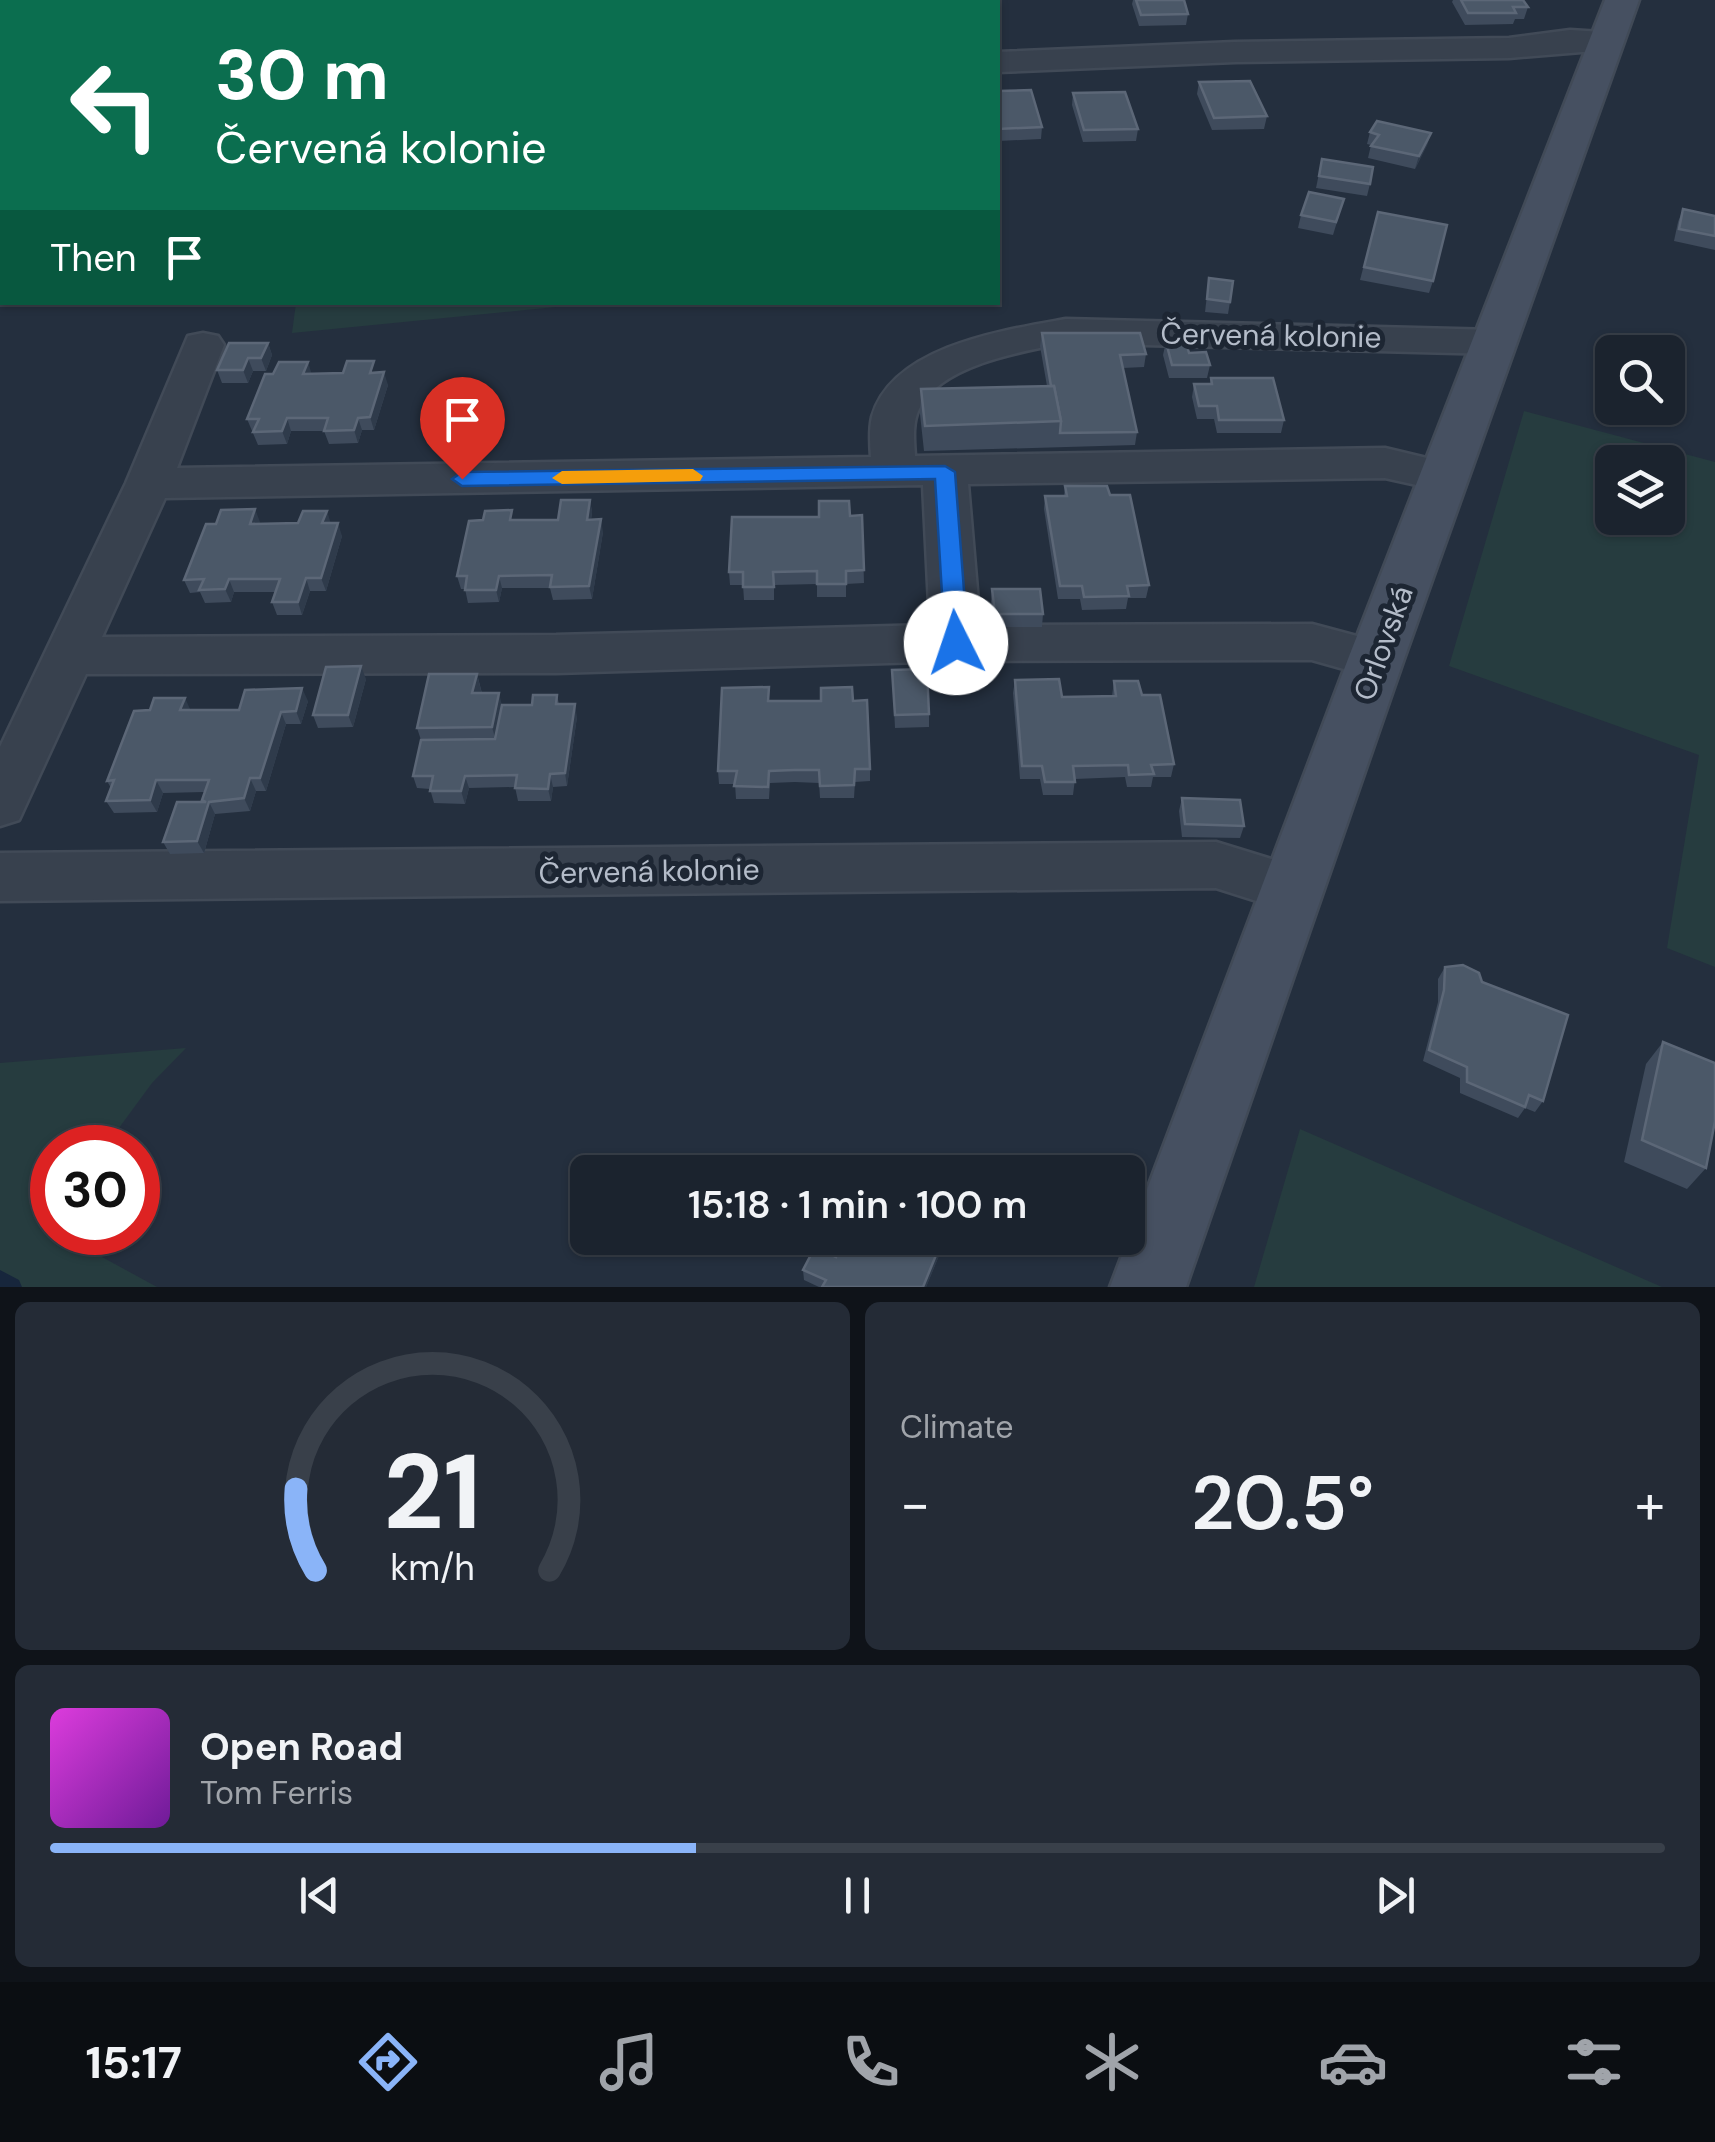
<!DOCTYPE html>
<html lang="en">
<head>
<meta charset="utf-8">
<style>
	:root { --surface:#1b232e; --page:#242b36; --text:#f1f3f6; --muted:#a0a4aa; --line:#39404a; --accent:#8ab4f8 }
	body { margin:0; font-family:"DM Sans",sans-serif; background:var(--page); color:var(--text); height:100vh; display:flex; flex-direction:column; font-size:38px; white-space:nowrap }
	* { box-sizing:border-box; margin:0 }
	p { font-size:32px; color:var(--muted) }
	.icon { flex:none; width:55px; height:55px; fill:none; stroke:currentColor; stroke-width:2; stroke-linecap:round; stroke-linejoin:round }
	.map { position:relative; height:1287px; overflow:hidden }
	.details { display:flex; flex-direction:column; gap:15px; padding:15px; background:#0f1319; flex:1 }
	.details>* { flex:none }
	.banner { position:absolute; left:0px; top:0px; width:1000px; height:305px; box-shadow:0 2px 8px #0004,0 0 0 2px var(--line); background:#0b6e4f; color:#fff; overflow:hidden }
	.fabs { position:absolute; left:1595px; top:335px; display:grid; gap:20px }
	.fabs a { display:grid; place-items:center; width:90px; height:90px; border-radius:15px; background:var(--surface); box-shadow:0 2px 8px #0004,0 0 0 2px var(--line); font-size:50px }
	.speed { position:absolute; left:30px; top:1125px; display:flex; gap:20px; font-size:50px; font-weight:700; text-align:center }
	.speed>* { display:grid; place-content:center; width:130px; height:130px; border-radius:50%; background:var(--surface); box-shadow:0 2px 8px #0004,0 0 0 2px var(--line); line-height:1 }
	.speed .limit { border:15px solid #d22; background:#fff; color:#111 }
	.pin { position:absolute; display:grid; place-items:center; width:85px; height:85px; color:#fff; margin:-102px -42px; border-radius:50% 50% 50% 0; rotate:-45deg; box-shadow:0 0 10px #0007 }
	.pin .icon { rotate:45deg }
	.me { position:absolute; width:110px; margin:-55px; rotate:356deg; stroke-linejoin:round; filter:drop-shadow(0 0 8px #0008) }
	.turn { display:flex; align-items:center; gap:35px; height:210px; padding:0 50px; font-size:45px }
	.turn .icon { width:130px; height:130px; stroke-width:2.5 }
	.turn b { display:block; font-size:70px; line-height:85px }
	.then { display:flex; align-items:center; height:95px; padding:0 50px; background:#0003; gap:20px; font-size:38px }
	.big { font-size:75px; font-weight:600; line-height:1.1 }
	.details .widget { flex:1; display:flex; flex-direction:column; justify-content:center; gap:15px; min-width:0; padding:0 35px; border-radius:15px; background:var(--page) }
	.details .dial { align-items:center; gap:0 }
	.dial svg { height:260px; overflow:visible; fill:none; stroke:var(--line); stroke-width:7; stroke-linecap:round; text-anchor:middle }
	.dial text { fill:var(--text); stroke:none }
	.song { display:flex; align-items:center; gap:30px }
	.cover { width:120px; height:120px; border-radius:15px; background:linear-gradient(135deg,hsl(300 70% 55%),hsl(280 70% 35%)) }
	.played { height:10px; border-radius:5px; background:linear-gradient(90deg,var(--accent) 40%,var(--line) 40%) }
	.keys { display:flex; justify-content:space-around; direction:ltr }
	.heat { display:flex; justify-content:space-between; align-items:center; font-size:55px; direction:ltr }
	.details .tiles { flex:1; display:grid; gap:15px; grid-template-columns:1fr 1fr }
	.widget:last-child { grid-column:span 2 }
	.trip { position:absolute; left:570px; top:1155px; width:575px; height:100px; border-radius:15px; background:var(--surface); box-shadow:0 2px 8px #0004,0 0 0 2px var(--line); font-weight:600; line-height:100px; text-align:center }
	.menu { display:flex; height:160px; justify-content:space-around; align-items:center; background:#0b0e12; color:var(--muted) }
	.menu .icon { width:70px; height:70px }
	.menu .selected { color:var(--accent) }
	.menu b { font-size:45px; color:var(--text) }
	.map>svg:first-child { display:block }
</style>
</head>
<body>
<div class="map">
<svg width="1715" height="1287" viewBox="0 0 1715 1287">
	<rect width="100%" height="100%" fill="#242f3e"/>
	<g fill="#263c3f" fill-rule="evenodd">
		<path d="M 296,303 L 296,302 L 596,303 L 292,333 Z"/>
		<path d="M 1524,411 L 1715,462 L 1715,967 L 1667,948 L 1699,755 L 1449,666 ZM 1668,462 L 1668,518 L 1612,518 L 1612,462 Z"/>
		<path d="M 186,1048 L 152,1083 L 105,1147 L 52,1148 L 52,1219 L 47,1227 L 157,1287 L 0,1287 L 0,1063 Z"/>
		<path d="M 1300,1129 L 1662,1287 L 1254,1287 Z"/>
	</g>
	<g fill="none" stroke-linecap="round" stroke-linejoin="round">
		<path fill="#17263c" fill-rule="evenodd" d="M 0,1270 L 19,1280 L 22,1287 L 0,1287 Z"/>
		<defs>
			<path id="lane" d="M 552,0 L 568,0 L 568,2 L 553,2 Z"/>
			<g id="street">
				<path d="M 1570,30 L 1617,33 L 1622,40 L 1617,47 L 1606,50 L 1509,58 L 1235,62 L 998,72 L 998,52 L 1235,42 L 1509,38 Z"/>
				<path d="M 1066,319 L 1495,330 L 1509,333 L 1515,342 L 1509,351 L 1495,354 L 1066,343 C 1022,351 940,365 919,409 C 912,423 914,441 915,456 L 1385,448 L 1460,466 L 1466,476 L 1460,486 L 1444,491 L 1385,478 L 968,484 L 980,625 L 1312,624 L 1394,646 L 1401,659 L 1394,672 L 1376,678 L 1312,660 L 956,661 L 556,673 L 86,674 L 19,820 L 0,826 L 0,747 L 126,483 L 188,336 L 203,333 L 218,336 L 224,345 L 177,468 L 871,457 C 870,444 869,430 872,417 C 892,346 1005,330 1066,319 ZM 923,485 L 930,625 L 556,635 L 102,637 L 165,498 Z"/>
				<path d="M 1216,842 L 1314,872 L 1323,889 L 1314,906 L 1294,913 L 1216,888 L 0,901 L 0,853 Z"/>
			</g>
			<path id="secondary" d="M 1605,0 L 1639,0 L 1404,659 L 1186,1287 L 1110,1287 L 1348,659 Z"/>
		</defs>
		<use href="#lane" stroke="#414a57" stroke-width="5"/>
		<use href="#street" stroke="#414a57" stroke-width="5"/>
		<use href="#secondary" stroke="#414a57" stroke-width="5"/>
		<use href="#lane" fill="#38414e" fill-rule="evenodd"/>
		<use href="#street" fill="#38414e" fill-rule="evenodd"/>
		<use href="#secondary" fill="#465061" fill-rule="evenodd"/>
	</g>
	<g fill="#3f4b5c">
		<path d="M 899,0 L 940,0 L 940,2 L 900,2 Z"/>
		<path d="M 1133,0 L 1184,0 L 1188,14 L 1186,25 L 1139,26 L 1132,4 Z"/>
		<path d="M 1453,0 L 1523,0 L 1528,7 L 1524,19 L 1515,19 L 1513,24 L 1465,25 L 1452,2 Z"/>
		<path d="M 1199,82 L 1267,116 L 1264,129 L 1212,130 L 1197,94 Z"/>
		<path d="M 998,91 L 1042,127 L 1041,139 L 998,141 Z"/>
		<path d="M 1073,93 L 1138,129 L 1136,141 L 1083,142 L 1072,105 Z"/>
		<path d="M 1370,132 L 1431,133 L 1427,145 L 1415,169 L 1368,158 L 1371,145 L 1367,144 Z"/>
		<path d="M 1322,159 L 1370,184 L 1367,196 L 1316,188 Z"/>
		<path d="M 1344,199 L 1333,235 L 1298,228 L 1301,215 Z"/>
		<path d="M 1683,209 L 1715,216 L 1715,250 L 1674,241 L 1678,222 Z"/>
		<path d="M 1378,212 L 1433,281 L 1429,293 L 1360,280 Z"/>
		<path d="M 1209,278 L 1230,302 L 1228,314 L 1205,312 Z"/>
		<path d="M 1042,333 L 1146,354 L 1144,367 L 1123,368 L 1137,432 L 1135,445 L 924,451 L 920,414 L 921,389 L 1047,386 L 1040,346 Z"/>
		<path d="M 1166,342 L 1210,365 L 1207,378 L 1169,378 L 1163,355 Z"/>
		<path d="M 268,343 L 272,355 L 266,371 L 253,371 L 248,383 L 222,383 L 217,370 Z"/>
		<path d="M 378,373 L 388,385 L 374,430 L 362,430 L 358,443 L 329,444 L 324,431 L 291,431 L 287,444 L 258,445 L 247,419 L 312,374 Z"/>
		<path d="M 1211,378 L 1284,420 L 1281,433 L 1217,433 L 1214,419 L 1197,419 L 1192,397 L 1194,384 L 1210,384 Z"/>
		<path d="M 1065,486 L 1110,495 L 1149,585 L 1146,598 L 1128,598 L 1126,609 L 1082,610 L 1080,599 L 1058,599 L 1044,509 L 1045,496 L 1064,496 Z"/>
		<path d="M 590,500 L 592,512 L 591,520 L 603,532 L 592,599 L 553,600 L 550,588 L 502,588 L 499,602 L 468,603 L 465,589 L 461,589 L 457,576 L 515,520 L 558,520 Z"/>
		<path d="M 255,509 L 259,524 L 331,523 L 342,536 L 326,591 L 310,591 L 302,615 L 277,615 L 272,602 L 276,592 L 234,592 L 231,602 L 205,603 L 200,592 L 190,593 L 184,580 L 216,524 Z"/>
		<path d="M 862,515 L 864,583 L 846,584 L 846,597 L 817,597 L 817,584 L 774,585 L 774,600 L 744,600 L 743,585 L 730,585 L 729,572 L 850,516 Z"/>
		<path d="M 992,589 L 1043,614 L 1042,627 L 994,627 L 991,602 Z"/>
		<path d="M 892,670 L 929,714 L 929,727 L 895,728 Z"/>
		<path d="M 477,674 L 482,693 L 502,705 L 532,705 L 557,695 L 559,704 L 577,717 L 567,786 L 553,787 L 551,801 L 518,801 L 515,787 L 469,788 L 465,804 L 434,803 L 430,789 L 417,788 L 413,776 L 421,740 L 417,728 Z"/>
		<path d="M 366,679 L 353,727 L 318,728 L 313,715 Z"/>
		<path d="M 1015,680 L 1062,697 L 1112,696 L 1114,681 L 1142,695 L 1174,764 L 1171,777 L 1153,777 L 1151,787 L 1127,787 L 1125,777 L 1075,779 L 1073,795 L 1043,795 L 1040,779 L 1020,779 L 1013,693 Z"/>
		<path d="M 308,701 L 301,724 L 286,724 L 266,791 L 256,791 L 250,811 L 215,814 L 204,853 L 170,854 L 163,842 L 203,802 L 204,792 L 163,793 L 157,812 L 114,813 L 106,801 L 111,788 L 107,781 L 190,710 L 239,710 Z"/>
		<path d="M 770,701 L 853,701 L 870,769 L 870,781 L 855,782 L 854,798 L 820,798 L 819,783 L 795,782 L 770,783 L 769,799 L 736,799 L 735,784 L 719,784 L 718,771 Z"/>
		<path d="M 1182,798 L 1244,826 L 1240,838 L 1182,837 L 1179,811 Z"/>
		<path d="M 1445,967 L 1482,982 L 1543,1101 L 1535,1112 L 1525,1108 L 1518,1118 L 1460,1093 L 1460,1078 L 1423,1061 L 1438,1002 L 1438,979 Z"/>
		<path d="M 1663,1042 L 1706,1168 L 1687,1189 L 1624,1162 L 1646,1064 Z"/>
		<path d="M 945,1241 L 926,1287 L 819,1287 L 804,1280 L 803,1270 L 836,1257 Z"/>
	</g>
	<g fill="#2f3b4b">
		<path d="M 1431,133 L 1427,145 L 1415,169 L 1419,156 Z"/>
		<path d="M 268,343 L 272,355 L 266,371 L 261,358 Z"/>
		<path d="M 248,358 L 253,371 L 248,383 L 243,370 Z"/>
		<path d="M 308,362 L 312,375 L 303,374 Z"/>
		<path d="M 384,372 L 388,385 L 374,430 L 370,417 Z"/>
		<path d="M 287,418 L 291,431 L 287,444 L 282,431 Z"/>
		<path d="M 358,418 L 362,430 L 358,443 L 354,430 Z"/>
		<path d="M 590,500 L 592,512 L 589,533 L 587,520 Z"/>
		<path d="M 255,509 L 260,522 L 255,537 L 250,524 Z"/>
		<path d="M 327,511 L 331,524 L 322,523 Z"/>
		<path d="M 601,519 L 603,532 L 592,599 L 589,586 Z"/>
		<path d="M 338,523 L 342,536 L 326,591 L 321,578 Z"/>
		<path d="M 499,576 L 502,588 L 499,602 L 496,590 Z"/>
		<path d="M 306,578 L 310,591 L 302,615 L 298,602 Z"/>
		<path d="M 229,579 L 234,592 L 231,602 L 225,589 Z"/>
		<path d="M 361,666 L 366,679 L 353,727 L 348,715 Z"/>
		<path d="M 477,674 L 483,699 L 472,693 Z"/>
		<path d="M 302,688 L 308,701 L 301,724 L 296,711 Z"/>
		<path d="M 499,693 L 505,718 L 499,752 L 492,727 Z"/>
		<path d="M 185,698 L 191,711 L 180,710 Z"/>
		<path d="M 575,704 L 577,717 L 567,786 L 565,773 Z"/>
		<path d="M 281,712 L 286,724 L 266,791 L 260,778 Z"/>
		<path d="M 550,774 L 553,787 L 551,801 L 548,789 Z"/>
		<path d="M 465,776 L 469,788 L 465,804 L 461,791 Z"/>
		<path d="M 250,778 L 256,791 L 250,811 L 244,798 Z"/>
		<path d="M 156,780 L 163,793 L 157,812 L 150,800 Z"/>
		<path d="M 209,802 L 215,814 L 204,853 L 197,841 Z"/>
		<path d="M 943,1238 L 945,1238 L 945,1241 L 926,1287 L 923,1287 Z"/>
	</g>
	<g fill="#4b5868" stroke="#5c6777" stroke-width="2.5">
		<path d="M 746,0 L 784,0 L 784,2 L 747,2 Z"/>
		<path d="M 1136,0 L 1184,0 L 1188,14 L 1141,15 Z"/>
		<path d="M 1461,0 L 1523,0 L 1528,7 L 1513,7 L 1516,13 L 1468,13 Z"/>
		<path d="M 2,39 L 2,60 L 0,62 L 0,40 Z"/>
		<path d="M 1250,81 L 1267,116 L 1214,118 L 1199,82 Z"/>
		<path d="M 1031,90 L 1042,127 L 998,129 L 998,91 Z"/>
		<path d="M 1125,92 L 1138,129 L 1084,130 L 1073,93 Z"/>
		<path d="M 1377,121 L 1431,133 L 1419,156 L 1371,146 L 1379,135 L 1370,132 Z"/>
		<path d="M 1322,159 L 1373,167 L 1370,184 L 1319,176 Z"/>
		<path d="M 1309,192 L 1344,199 L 1336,222 L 1301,215 Z"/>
		<path d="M 1683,209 L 1715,216 L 1715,236 L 1679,229 Z"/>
		<path d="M 1378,212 L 1447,225 L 1433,281 L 1364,267 Z"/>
		<path d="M 1209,278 L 1233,281 L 1230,302 L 1207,299 Z"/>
		<path d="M 1042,333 L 1140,333 L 1146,354 L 1120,355 L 1137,432 L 1060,433 L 1061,421 L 1054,386 L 1051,386 Z"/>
		<path d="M 1166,342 L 1186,342 L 1189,353 L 1206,352 L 1210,365 L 1172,365 Z"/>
		<path d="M 229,343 L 268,343 L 261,358 L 248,358 L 243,370 L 217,370 Z"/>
		<path d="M 347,361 L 374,361 L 370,373 L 384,372 L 370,417 L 358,418 L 354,430 L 324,431 L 328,418 L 287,418 L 282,431 L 253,432 L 259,419 L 247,419 L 265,374 L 273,374 L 279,362 L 308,362 L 303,374 L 343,373 Z"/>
		<path d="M 1211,378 L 1273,378 L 1284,420 L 1219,420 L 1217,406 L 1199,406 L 1194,384 L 1212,384 Z"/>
		<path d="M 1054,386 L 1061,421 L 925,426 L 921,389 Z"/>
		<path d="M 1065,486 L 1107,486 L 1110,495 L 1130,495 L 1149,585 L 1127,586 L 1129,596 L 1084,597 L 1082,586 L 1060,586 L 1045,496 L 1067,496 Z"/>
		<path d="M 561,500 L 590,500 L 587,520 L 601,519 L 589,586 L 550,587 L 552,575 L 499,576 L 496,590 L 465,590 L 467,576 L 457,576 L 469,521 L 483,520 L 485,511 L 512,510 L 510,520 L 558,520 Z"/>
		<path d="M 819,501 L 849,501 L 850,516 L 862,515 L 864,570 L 846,571 L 846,584 L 817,584 L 817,571 L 773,572 L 774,587 L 743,587 L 743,572 L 729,572 L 732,517 L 819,517 Z"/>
		<path d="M 255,509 L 250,524 L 298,523 L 303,511 L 327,511 L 322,523 L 338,523 L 321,578 L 306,578 L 298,602 L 272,602 L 280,579 L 229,579 L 225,589 L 199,590 L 204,579 L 184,580 L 206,524 L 216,524 L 221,510 Z"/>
		<path d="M 992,589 L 1040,589 L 1043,614 L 995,614 Z"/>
		<path d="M 361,666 L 348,715 L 313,715 L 326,667 Z"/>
		<path d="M 927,669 L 929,714 L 895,715 L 892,670 Z"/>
		<path d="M 429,674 L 477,674 L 472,693 L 499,693 L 492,727 L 417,728 Z"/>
		<path d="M 1059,679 L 1062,697 L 1116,696 L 1114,681 L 1138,681 L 1142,695 L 1160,695 L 1174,764 L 1151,765 L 1154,774 L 1129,775 L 1128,765 L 1073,766 L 1075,782 L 1045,782 L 1042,766 L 1022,766 L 1015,680 Z"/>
		<path d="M 769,687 L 768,701 L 821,701 L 821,688 L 852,687 L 853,701 L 867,700 L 870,769 L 855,769 L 854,785 L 820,786 L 819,770 L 794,770 L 769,771 L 768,787 L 734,786 L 737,771 L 718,771 L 722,688 Z"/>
		<path d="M 302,688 L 296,711 L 281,712 L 260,778 L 250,778 L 244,798 L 209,802 L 197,841 L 163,842 L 177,802 L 206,802 L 202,800 L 209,780 L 156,780 L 150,800 L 106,801 L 114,780 L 107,781 L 134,711 L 150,710 L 154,698 L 185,698 L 180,710 L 239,710 L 245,690 Z"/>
		<path d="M 533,695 L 557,695 L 556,704 L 575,704 L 565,773 L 550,774 L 548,789 L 515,788 L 517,775 L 465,776 L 461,791 L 430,791 L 433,776 L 413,776 L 421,740 L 495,739 L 502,705 L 532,705 Z"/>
		<path d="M 1182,798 L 1240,800 L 1244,826 L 1185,824 Z"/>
		<path d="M 1463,965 L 1479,973 L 1482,982 L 1568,1015 L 1543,1101 L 1529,1095 L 1525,1107 L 1467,1082 L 1467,1067 L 1429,1050 L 1444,990 L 1445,967 Z"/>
		<path d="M 1663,1042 L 1715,1063 L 1715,1121 L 1706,1168 L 1642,1140 Z"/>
		<path d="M 844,1238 L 943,1238 L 923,1287 L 822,1287 L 826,1280 L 803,1270 L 815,1247 L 836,1257 Z"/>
	</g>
	<path fill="#1a73e8" stroke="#114b97" stroke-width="2.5" d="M 945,466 L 955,472 L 968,643 L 956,652 L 945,643 L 935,479 L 462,486 L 452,479 L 462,472 Z"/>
	<path fill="#f59e0b" d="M 693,469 L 703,476 L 700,481 L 562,484 L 552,478 L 562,471 Z"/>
	<g text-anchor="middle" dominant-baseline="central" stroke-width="10" stroke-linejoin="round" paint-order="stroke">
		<g font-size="30" fill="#b4bcc9" stroke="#1d2633">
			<text transform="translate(1271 335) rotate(1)">Červená kolonie</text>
			<text transform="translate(1383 643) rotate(-70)">Orlovská</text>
			<text transform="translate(649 871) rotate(-1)">Červená kolonie</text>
		</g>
	</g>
</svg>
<div class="fabs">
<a><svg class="icon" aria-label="search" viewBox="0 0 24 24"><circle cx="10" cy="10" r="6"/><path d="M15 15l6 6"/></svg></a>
<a><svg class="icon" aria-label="layers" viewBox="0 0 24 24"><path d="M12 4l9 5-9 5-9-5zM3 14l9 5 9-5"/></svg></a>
</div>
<div class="speed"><div class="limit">30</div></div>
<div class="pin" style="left:462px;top:479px;background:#d93025"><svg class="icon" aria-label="arrive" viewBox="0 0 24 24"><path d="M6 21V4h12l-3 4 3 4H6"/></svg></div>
<svg class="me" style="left:956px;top:643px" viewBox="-20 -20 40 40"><circle r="19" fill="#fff"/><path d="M0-13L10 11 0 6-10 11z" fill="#1a73e8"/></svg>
<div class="trip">15:18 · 1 min · 100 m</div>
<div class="banner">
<div class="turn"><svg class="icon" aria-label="left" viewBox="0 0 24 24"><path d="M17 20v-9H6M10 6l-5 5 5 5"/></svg><div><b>30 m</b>Červená kolonie</div></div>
<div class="then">Then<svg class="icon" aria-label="arrive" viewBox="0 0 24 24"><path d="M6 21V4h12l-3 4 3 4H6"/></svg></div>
</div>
</div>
<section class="details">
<div class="tiles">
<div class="widget dial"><svg viewBox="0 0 100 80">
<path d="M14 69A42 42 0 1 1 86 69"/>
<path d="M14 69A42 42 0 0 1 8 44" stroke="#8ab4f8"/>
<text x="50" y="56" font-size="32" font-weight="700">21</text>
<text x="50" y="72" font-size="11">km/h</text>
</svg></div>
<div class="widget"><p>Climate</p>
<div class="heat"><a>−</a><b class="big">20.5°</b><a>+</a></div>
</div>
<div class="widget">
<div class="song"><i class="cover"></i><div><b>Open Road</b><p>Tom Ferris</p></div></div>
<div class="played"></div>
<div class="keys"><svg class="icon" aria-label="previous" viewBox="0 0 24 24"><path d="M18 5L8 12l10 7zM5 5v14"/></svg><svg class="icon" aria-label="pause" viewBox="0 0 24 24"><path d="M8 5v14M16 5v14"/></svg><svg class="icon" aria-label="next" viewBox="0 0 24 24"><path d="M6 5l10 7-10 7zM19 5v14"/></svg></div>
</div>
</div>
</section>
<nav class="menu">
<b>15:17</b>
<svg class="icon selected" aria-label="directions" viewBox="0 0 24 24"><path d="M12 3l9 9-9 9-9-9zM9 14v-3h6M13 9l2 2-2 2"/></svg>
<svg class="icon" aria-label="music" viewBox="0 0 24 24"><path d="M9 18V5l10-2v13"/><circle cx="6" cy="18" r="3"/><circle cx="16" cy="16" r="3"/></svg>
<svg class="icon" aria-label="phone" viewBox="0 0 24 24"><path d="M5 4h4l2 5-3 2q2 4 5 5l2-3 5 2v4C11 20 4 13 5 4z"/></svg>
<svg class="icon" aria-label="climate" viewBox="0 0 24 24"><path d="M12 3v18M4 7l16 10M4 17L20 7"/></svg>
<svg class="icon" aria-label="car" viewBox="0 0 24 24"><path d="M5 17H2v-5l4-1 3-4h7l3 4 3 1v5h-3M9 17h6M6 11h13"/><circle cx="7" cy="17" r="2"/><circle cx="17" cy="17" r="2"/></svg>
<svg class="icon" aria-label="filters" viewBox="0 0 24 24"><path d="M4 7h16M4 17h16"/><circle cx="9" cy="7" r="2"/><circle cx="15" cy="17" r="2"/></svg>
</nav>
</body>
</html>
